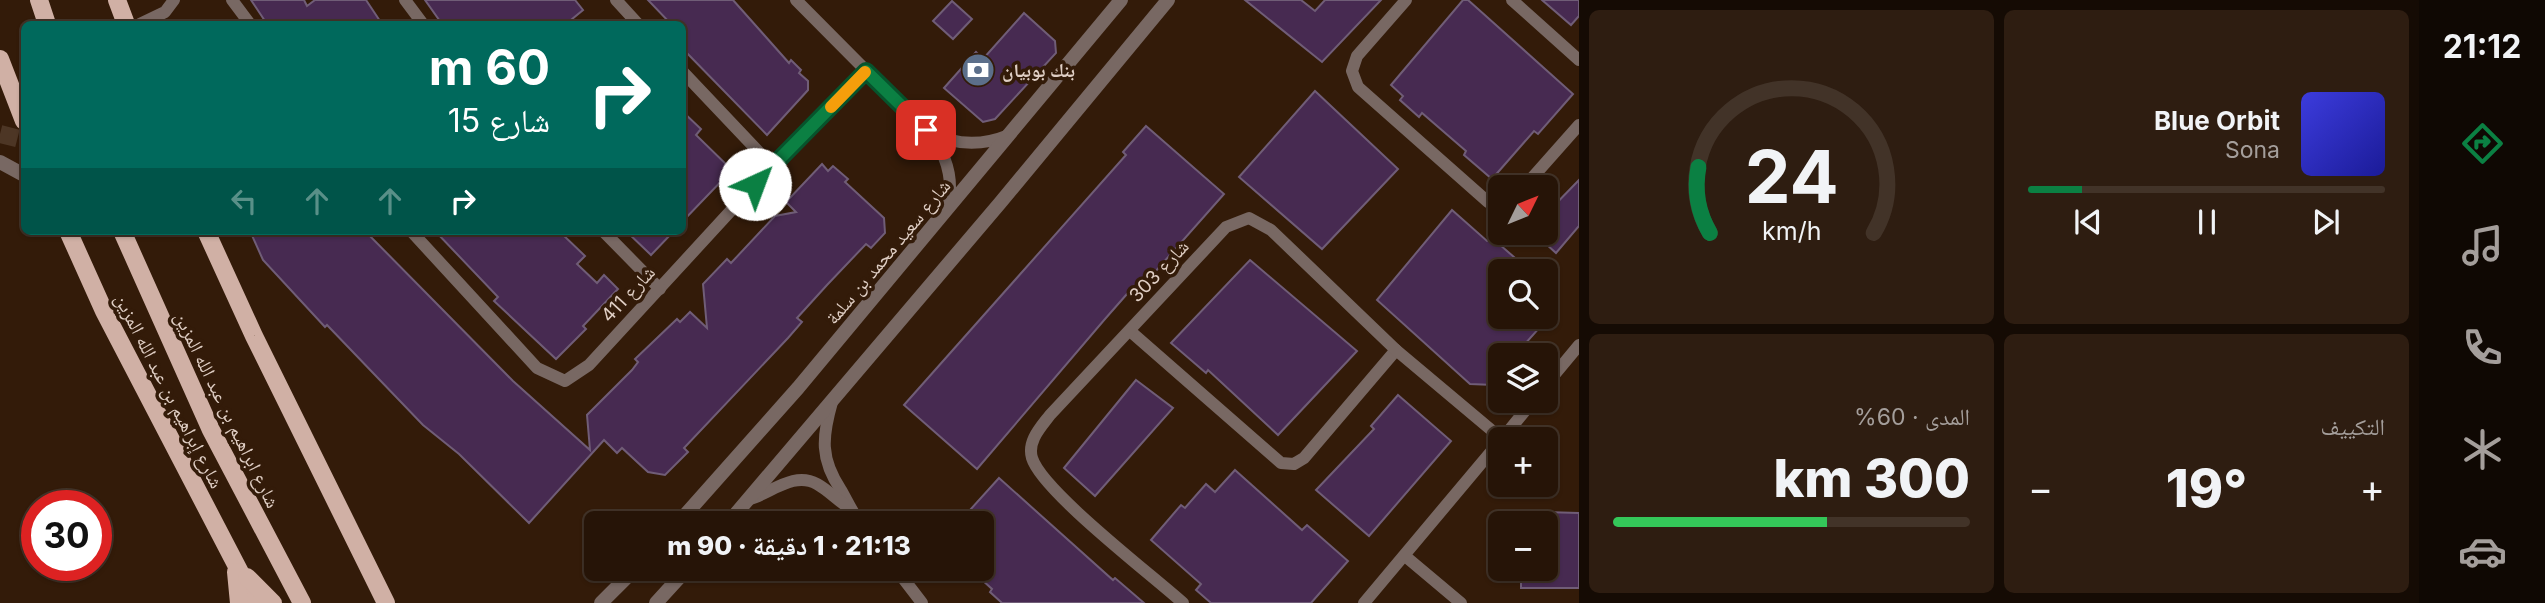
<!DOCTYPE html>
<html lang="ar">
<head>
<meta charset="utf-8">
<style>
	:root { --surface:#261407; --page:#2e1d11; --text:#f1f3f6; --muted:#a49e9b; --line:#423328; --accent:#0b8043 }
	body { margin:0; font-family:Inter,"Noto Naskh Arabic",sans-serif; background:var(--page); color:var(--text); direction:rtl; height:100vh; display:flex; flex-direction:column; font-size:26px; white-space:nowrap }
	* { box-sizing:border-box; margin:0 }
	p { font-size:23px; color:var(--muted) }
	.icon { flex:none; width:38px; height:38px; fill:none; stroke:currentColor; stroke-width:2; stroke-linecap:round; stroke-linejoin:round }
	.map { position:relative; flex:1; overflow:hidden; direction:ltr }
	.details { display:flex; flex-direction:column; gap:10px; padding:10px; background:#150b04; width:840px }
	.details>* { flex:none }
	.banner { position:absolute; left:21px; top:21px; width:665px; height:214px; border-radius:10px; box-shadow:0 2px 5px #0004,0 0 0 2px var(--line); direction:rtl; background:#00695c; color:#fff; overflow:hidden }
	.needle { width:46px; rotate:47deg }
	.buttons { position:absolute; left:1488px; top:175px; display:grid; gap:14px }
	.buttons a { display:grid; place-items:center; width:70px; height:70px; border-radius:10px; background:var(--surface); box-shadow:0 2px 5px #0004,0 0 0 2px var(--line); font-size:35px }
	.speed { position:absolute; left:21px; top:490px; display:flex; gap:14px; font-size:35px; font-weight:700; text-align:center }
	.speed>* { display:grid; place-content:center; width:91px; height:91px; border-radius:50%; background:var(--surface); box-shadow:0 2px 5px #0004,0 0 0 2px var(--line); line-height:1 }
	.speed .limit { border:10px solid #d22; background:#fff; color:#111 }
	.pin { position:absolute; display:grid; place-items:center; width:60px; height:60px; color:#fff; margin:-30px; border-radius:14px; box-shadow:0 4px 10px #0006 }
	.me { position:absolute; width:77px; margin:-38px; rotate:43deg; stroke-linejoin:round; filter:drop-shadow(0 0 5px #0008) }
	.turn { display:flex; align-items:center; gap:24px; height:147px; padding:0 21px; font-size:32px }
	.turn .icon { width:91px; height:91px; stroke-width:2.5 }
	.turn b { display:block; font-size:49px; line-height:60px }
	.lanes { display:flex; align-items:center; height:66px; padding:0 21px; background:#0003; justify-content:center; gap:35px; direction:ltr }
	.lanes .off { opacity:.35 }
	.big { font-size:52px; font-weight:800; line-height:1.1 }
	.details .tile { flex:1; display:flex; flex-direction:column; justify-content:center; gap:10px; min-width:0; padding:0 24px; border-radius:10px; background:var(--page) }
	.details .dial { align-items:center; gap:0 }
	.dial svg { height:182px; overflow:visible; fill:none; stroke:var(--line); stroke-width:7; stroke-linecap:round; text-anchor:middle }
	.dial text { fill:var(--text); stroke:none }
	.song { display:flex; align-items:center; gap:21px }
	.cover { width:84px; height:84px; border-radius:10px; background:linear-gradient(135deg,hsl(240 70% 55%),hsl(240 70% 35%)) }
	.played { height:7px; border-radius:4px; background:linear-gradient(90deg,var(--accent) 15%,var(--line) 15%) }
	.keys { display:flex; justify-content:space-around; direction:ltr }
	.heat { display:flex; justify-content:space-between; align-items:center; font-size:38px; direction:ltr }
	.charge { height:10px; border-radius:5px; background:linear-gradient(90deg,#34c759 60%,var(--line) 0) }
	.details .tiles { flex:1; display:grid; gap:10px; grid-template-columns:repeat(2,1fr) }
	.trip { position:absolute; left:584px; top:511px; width:410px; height:70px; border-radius:10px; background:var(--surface); box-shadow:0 2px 5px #0004,0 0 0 2px var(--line); font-weight:800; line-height:70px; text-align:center; direction:rtl }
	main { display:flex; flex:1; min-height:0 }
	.dock { display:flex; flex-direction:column; width:126px; justify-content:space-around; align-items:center; background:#0f0803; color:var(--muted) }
	.dock .icon { width:49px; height:49px }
	.dock .active { color:var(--accent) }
	.dock b { font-size:32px; color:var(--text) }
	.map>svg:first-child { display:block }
</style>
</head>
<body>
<main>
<nav class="dock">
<b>21:12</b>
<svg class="icon active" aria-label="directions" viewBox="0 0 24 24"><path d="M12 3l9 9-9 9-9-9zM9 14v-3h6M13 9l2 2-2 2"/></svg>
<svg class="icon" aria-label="music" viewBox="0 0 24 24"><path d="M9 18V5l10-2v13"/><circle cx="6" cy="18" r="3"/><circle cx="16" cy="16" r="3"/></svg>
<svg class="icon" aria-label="phone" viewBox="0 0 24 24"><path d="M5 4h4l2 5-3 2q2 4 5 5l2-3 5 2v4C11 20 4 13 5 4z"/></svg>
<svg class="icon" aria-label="climate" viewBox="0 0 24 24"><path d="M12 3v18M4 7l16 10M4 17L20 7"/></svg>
<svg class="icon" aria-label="car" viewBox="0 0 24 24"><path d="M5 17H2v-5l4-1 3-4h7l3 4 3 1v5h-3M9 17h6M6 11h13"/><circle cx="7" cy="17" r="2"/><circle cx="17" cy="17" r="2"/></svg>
</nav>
<section class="details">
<div class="tiles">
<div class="tile">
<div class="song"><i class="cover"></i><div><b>Blue Orbit</b><p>Sona</p></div></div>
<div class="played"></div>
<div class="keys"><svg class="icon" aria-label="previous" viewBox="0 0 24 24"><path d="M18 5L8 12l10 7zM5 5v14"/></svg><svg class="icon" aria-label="pause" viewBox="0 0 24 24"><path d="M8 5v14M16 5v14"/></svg><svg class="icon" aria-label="next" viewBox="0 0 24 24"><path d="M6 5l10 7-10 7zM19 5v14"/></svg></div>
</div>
<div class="tile dial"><svg viewBox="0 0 100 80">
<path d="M14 69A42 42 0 1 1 86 69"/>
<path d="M14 69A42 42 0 0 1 9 40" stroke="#0b8043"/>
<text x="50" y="56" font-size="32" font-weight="700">24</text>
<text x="50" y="72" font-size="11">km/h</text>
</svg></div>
<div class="tile"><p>التكييف</p>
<div class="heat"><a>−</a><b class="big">19°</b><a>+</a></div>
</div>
<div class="tile"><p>المدى · 60%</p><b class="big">300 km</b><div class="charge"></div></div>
</div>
</section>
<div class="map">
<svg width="1579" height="603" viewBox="0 0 1579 603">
	<rect width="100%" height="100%" fill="#331b09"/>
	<g fill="#472a51" stroke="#705d77" stroke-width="2">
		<path d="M 251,0 L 304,0 L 307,6 L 315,0 L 366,0 L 382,24 L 267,24 Z"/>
		<path d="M 425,0 L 575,0 L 583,10 L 566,24 L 442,24 Z"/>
		<path d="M 648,0 L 733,0 L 789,63 L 791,60 L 801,70 L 799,73 L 808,81 L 808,90 L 767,135 L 682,48 L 682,24 L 671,24 Z"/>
		<path d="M 1245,0 L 1301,0 L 1315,11 L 1325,0 L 1381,0 L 1322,62 Z"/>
		<path d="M 1463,0 L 1468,0 L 1573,94 L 1538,134 L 1534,131 L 1492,179 L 1464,155 L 1466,151 L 1422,113 L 1419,117 L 1400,100 L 1403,96 L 1391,85 Z"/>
		<path d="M 1542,0 L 1579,0 L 1579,16 L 1571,25 Z"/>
		<path d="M 952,1 L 972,19 L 953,39 L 933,21 Z"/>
		<path d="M 1024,13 L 1055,41 L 1056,53 L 995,119 L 983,122 L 944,88 L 976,52 L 983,59 Z"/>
		<path d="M 1315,91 L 1398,169 L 1322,249 L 1239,177 Z"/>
		<path d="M 682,111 L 701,129 L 696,135 L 732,170 L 682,222 Z"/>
		<path d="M 1146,126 L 1224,194 L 1139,290 L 1134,286 L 1105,319 L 977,469 L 904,405 L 1126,155 L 1123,152 Z"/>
		<path d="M 822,164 L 828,171 L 833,166 L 848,179 L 845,182 L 884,218 L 885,233 L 871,248 L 866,244 L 827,285 L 797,318 L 802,322 L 788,338 L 684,448 L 688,452 L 665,475 L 648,472 L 622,448 L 617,453 L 604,440 L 529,523 L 459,454 L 423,425 L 327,325 L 325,327 L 263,260 L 250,231 L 365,231 L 513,381 L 590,450 L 587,415 L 632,370 L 638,362 L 635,359 L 677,319 L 680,322 L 690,312 L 707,328 L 703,284 L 727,259 L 731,263 L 775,216 L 796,212 L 786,202 Z"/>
		<path d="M 1579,180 L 1579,226 L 1556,253 L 1545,243 L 1545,215 Z"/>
		<path d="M 1452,210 L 1487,241 L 1491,237 L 1530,271 L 1500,271 L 1500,317 L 1549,317 L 1515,355 L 1500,355 L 1500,378 L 1494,385 L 1470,384 L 1377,300 Z"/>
		<path d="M 435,231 L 559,231 L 585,256 L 577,264 L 597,283 L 604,275 L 618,289 L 583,326 L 586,329 L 556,359 L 494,301 L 498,297 Z"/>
		<path d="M 626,231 L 674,231 L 651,255 Z"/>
		<path d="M 1250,260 L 1357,351 L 1278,435 L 1208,370 L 1206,373 L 1171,343 Z"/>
		<path d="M 1136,380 L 1173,408 L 1095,496 L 1064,468 Z"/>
		<path d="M 1398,395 L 1451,441 L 1369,536 L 1316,490 L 1374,429 L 1371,426 Z"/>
		<path d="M 1235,470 L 1302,530 L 1307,525 L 1348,561 L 1311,603 L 1211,603 L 1196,590 L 1201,584 L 1151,540 L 1181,505 L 1185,508 L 1206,484 L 1215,492 Z"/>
		<path d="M 999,478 L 1113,580 L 1115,578 L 1144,603 L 1002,603 L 990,592 L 992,589 L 970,569 L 982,569 L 982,523 L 970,523 L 977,516 L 970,510 Z"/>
		<path d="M 1545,512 L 1579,513 L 1579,588 L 1521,588 L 1521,569 L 1545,569 Z"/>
	</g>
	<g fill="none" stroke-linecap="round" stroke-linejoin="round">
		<path stroke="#4d3625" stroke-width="18" stroke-dasharray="18 9" stroke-linecap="butt" d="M 0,134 L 24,140"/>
		<g stroke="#786863" stroke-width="12">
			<path d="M 232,0 L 250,24"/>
			<path d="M 405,0 L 423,24"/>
			<path d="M 616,0 L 638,24"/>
			<path d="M 796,0 L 936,141 C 949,163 953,183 948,208"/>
			<path d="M 1406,0 L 1357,56 L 1352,71 L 1358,87 L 1488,202 L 1500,204"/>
			<path d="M 1512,0 L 1579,60"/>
			<path d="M 140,24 L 165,12 L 174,0"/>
			<path d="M 682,71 L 772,166"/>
			<path d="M 930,132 C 956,146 982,146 1009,135"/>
			<path d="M 1524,187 L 1579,125"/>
			<path d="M 411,231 L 537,368 L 565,381 L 589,365 L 772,166 L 866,71"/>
			<path d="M 603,231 L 660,289"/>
			<path d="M 1130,331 L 1281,463 L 1294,464 L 1304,458 L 1396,350"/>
			<path d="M 1545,386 L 1579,345"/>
			<path d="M 832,402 C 822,437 820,459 841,490 C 848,502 852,513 861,523"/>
			<path d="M 1502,439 L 1533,401"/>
			<path d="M 750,499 C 771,493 794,471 817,484 C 828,490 837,500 848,507"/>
			<path d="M 1405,556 L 1461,603"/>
			<path d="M 896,569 L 922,603"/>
			<path d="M 1183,603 C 1152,575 1042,491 1032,458 C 1027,441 1041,427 1050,415 L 1226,227 L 1249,218 L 1271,230 L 1396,350 L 1502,439"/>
			<path d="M 1364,603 L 1500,441"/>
		</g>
		<g stroke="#786863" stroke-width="14">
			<path d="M 0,162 L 24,175"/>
			<path d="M 678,523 L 798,388 L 1121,0"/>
			<path d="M 728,523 L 1000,203 L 1168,0"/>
			<path d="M 601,603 L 635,569"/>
			<path d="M 656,603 L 687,569"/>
		</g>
		<g stroke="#d0b0a5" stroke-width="18">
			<path d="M 39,0 L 47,24"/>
			<path d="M 117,0 L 126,24"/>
			<path d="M 0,59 L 24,121"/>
			<path d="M 68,231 L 104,311 L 256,603"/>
			<path d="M 122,231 L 211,430 L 302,603"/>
			<path d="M 206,231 L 254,336 L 386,603"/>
			<path d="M 236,572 L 239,603"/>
			<path d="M 247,577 L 273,603"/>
		</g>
	</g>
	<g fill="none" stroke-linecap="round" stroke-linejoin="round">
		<defs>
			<path id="route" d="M 755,184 L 866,71 L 926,130"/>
		</defs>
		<use href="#route" stroke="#07532c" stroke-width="18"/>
		<use href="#route" stroke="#0b8043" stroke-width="12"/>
		<path stroke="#f59e0b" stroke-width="12" d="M 831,107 L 865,72"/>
	</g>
	<defs>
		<symbol id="bank-disc" viewBox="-11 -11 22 22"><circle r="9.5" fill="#5c6f8a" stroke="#331b09"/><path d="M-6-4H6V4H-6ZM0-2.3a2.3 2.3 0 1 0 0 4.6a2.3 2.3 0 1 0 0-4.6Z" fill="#fff"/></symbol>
	</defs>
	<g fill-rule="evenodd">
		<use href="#bank-disc" x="959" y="51" width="38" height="38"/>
	</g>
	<g text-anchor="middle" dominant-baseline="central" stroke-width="7" stroke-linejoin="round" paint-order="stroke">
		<g font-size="19" font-weight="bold" fill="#dfcec4" stroke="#331b09" text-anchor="start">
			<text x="1002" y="70">بنك بوبيان</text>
		</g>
		<g font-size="19" fill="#dfcec4" stroke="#331b09">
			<text transform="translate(888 252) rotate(-50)">شارع سعيد محمد بن سلمة</text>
			<text transform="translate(1159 271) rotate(-47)">شارع 303</text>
			<text transform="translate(628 294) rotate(-47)">شارع 411</text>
			<text transform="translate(169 391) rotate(63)">شارع إبراهيم بن عبد الله المزين</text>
			<text transform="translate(227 410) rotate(64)">شارع ابراهيم بن عبد الله المزين</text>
		</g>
	</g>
</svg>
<div class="buttons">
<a><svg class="needle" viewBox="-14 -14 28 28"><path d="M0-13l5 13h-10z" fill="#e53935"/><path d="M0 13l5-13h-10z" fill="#a49e9b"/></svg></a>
<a><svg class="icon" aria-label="search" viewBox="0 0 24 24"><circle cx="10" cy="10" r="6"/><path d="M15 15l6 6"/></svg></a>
<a><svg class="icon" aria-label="layers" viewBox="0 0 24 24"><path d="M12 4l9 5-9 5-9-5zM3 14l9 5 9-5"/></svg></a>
<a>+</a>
<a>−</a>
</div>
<div class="speed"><div class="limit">30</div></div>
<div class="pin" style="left:926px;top:130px;background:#d93025"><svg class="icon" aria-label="arrive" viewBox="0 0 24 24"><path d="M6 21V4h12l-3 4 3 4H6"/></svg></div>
<svg class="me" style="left:755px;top:184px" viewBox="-20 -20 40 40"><circle r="19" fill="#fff"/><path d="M0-13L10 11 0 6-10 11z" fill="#0b8043"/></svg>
<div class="trip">21:13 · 1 دقيقة · 90 m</div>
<div class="banner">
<div class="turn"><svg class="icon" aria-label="right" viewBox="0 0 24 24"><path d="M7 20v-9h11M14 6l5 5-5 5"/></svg><div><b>60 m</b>شارع 15</div></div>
<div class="lanes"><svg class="icon off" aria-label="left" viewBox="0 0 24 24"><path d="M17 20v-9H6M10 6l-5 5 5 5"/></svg><svg class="icon off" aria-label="ahead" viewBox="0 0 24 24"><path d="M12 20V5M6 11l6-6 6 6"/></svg><svg class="icon off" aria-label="ahead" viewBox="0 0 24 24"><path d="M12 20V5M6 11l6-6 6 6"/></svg><svg class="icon" aria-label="right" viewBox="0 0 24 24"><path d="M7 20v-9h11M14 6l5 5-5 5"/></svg></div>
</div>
</div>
</main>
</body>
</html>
